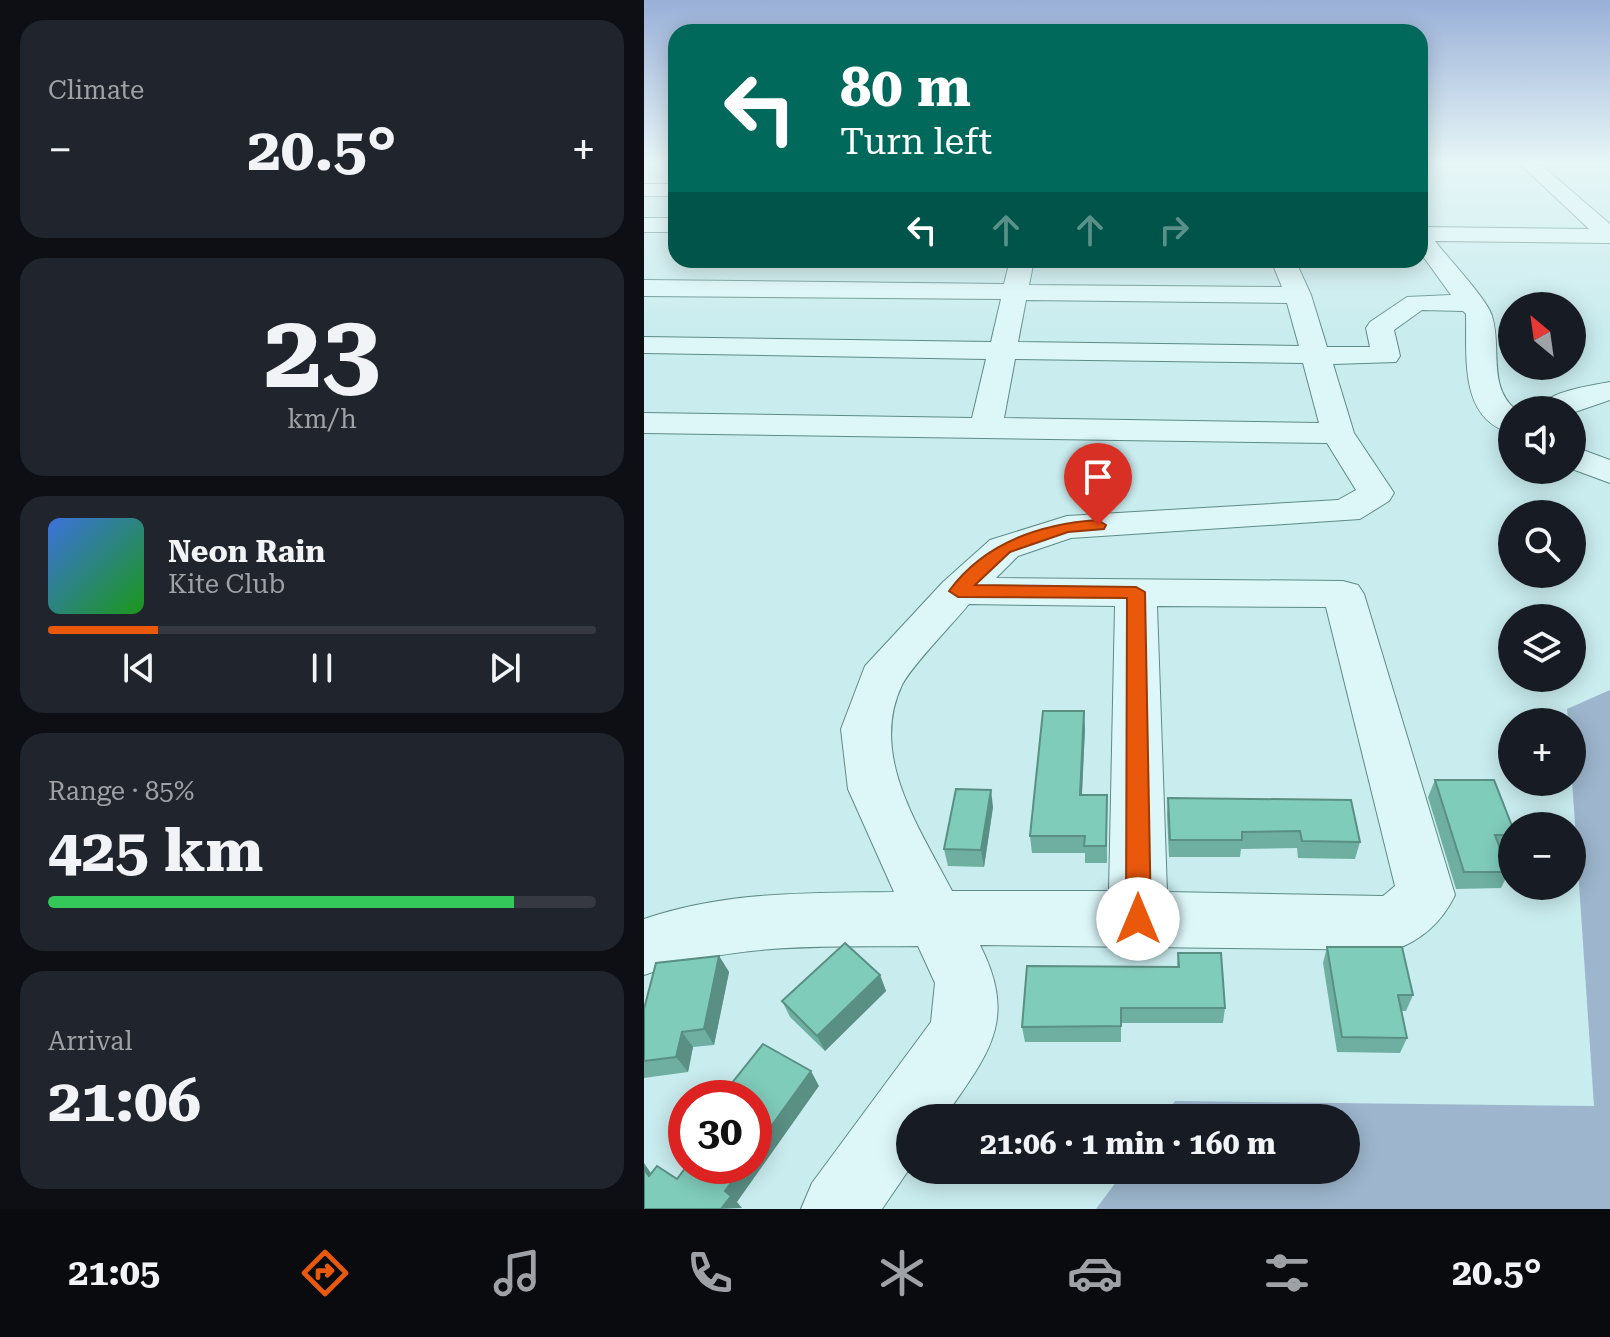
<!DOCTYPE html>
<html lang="en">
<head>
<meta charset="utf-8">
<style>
	:root { --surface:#171b24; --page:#20242c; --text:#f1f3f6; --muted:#9ea1a6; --line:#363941; --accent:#ea580c }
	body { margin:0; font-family:"Roboto Serif",serif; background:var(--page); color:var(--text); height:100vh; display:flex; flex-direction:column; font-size:30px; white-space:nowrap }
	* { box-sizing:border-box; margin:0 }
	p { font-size:26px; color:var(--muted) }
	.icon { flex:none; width:44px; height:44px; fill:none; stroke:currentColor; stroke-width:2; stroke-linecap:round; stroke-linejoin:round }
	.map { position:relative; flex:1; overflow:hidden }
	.drawer { display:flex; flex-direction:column; gap:20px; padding:20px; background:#0d0f14; width:644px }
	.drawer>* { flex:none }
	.top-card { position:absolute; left:24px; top:24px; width:760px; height:244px; border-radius:24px; box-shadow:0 4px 20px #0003; background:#00695c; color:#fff; overflow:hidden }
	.needle { width:52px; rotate:331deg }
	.tools { position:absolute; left:854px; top:292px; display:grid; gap:16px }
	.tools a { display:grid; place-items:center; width:88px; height:88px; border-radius:50%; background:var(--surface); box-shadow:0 4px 20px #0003; font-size:40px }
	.speed { position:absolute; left:24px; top:1080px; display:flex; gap:16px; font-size:40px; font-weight:700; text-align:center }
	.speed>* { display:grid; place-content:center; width:104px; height:104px; border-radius:50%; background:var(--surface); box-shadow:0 4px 20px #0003; line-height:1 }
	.speed .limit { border:12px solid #d22; background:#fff; color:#111 }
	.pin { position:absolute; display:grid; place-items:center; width:68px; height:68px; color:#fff; margin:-82px -34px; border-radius:50% 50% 50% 0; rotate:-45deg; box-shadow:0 0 8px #0007 }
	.pin .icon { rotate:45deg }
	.me { position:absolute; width:88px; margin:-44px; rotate:0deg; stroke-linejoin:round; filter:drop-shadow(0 0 6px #0008) }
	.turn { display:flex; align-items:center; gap:28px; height:168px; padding:0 40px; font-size:36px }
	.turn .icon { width:104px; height:104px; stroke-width:2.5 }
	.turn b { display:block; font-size:56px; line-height:68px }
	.lanes { display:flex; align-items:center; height:76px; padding:0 40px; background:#0003; justify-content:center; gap:40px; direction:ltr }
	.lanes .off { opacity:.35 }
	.big { font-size:60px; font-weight:700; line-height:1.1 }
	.drawer .widget { flex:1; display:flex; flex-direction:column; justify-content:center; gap:12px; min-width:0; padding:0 28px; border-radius:24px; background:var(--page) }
	.drawer .dial { align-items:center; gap:0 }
	.dial b { font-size:104px; line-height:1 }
	.song { display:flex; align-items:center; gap:24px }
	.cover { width:96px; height:96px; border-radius:12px; background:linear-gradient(135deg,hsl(220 70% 55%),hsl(120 70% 35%)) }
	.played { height:8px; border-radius:4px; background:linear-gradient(90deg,var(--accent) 20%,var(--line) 20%) }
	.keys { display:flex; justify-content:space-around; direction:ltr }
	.heat { display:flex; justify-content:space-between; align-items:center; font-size:44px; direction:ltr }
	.charge { height:12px; border-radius:6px; background:linear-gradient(90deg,#34c759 85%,var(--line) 0) }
	.trip { position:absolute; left:252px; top:1104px; width:464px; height:80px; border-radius:40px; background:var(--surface); box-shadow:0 4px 20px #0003; font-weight:700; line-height:80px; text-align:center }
	.tab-bar { display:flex; height:128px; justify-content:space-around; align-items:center; background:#090b0e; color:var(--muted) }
	.tab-bar .icon { width:56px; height:56px }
	.tab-bar .on { color:var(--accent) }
	.tab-bar b { font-size:36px; color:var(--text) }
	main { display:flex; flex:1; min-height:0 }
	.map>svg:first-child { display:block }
</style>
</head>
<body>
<main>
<section class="drawer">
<div class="widget"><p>Climate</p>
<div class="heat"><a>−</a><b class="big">20.5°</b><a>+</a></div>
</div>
<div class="widget dial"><b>23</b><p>km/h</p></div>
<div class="widget">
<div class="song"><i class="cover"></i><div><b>Neon Rain</b><p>Kite Club</p></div></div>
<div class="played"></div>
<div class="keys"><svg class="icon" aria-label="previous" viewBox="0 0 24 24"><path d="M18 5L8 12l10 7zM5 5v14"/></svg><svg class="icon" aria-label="pause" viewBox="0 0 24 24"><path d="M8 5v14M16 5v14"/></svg><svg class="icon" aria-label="next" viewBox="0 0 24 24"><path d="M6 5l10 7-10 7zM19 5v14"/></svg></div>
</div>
<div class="widget"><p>Range · 85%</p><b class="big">425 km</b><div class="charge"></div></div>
<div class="widget"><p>Arrival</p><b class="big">21:06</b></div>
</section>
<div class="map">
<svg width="966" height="1209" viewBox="0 0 966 1209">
	<rect width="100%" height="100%" fill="#c9ecee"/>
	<path fill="#9db6cd" d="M 966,690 L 966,1209 L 452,1209 L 481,1170 L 702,1170 L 702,1118 L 519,1118 L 531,1101 L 950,1106 L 928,780 L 928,722 L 924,722 L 923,709 Z"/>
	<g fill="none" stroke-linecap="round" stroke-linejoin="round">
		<defs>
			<g id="minor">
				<path d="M 875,163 L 895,163 L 966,224 L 966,243 L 791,241 C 803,257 844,300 848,316 C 858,348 843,386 872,410 L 868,410 L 868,433 C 815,420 823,357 822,314 L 819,311 L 778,310 L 750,330 L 756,356 L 752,362 L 689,364 L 710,433 L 750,493 L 745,501 L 716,519 L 427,538 L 374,556 L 352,578 L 699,581 L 714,585 L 720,594 L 811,895 C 798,922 778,940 750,950 L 336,945 C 375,1022 343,1055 300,1118 L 266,1118 L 266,1168 L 238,1209 L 157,1209 L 168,1183 L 287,1022 L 291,983 L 274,946 C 181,947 88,942 0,975 L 0,919 C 82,891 165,893 250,892 L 204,789 L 197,729 L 221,666 L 299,582 L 346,540 L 423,516 L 694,500 L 712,490 L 683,443 L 0,433 L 0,413 L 328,418 L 342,359 L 0,353 L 0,337 L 347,342 L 357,299 L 0,296 L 0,280 L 360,284 L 366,260 L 390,260 L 385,285 L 638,287 L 627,260 L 651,260 L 667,295 L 683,347 L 726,347 L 722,328 L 726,322 L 763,297 L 807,295 L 776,252 L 776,227 L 945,229 ZM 382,300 L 643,303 L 655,346 L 374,342 ZM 371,359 L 659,363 L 675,423 L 360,418 ZM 325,604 L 471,606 L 465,891 L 308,891 C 277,830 224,756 258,685 C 268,665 309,624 325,604 ZM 513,606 L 682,607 L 751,886 L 739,896 L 523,892 Z"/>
				<rect x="0" y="184" width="32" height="12"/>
				<rect x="0" y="218" width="32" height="14"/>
				<path d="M 966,382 L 966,400 L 928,413 L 928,410 L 891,410 C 905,391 944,386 966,382 Z"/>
				<path d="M 928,446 L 966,460 L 966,483 L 928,469 Z"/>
			</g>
		</defs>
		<use href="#minor" stroke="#5e8b86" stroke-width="2"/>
		<use href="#minor" fill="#ddf7f9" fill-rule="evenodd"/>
	</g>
	<g fill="#6eafa1">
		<path d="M 441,728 L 438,795 L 463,795 L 463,863 L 441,863 L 441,853 L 388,853 L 386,836 Z"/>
		<path d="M 791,780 L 868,826 L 868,841 L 863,852 L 858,852 L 865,872 L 857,888 L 812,889 L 784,797 Z"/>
		<path d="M 524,798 L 716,842 L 711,859 L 654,858 L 653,848 L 597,849 L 596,857 L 525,857 L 523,815 Z"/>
		<path d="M 349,807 L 340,867 L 304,866 L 300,849 Z"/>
		<path d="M 683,947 L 769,995 L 762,1011 L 757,1011 L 763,1038 L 756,1053 L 693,1052 L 679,963 Z"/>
		<path d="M 534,953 L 581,1008 L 579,1023 L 477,1023 L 477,1042 L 381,1042 L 378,1027 L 533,967 Z"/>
		<path d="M 75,956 L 85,972 L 70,1045 L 49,1047 L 44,1072 L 0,1078 L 0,1009 Z"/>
		<path d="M 236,975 L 242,991 L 181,1051 L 146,1017 L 138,1001 Z"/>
	</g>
	<g fill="#5a8f83">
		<path d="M 440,711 L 441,728 L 437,812 L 436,795 Z"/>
		<path d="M 347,790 L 349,807 L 340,867 L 337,850 Z"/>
		<path d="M 75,956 L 85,972 L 70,1045 L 60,1029 Z"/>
		<path d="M 236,975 L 242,991 L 181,1051 L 173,1036 Z"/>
		<path d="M 38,1032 L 49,1047 L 44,1072 L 32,1057 Z"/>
		<path d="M 167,1071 L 175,1086 L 93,1202 L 98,1208 L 77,1209 L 81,1191 L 99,1166 L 110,1166 L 110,1150 Z"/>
		<path d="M 0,1163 L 18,1189 L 5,1176 L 0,1169 Z"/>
	</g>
	<g fill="#80ccbb" stroke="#5a8f83" stroke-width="2">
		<path d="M 399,711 L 440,711 L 436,795 L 463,795 L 462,846 L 440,846 L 441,836 L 386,836 Z"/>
		<path d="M 791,780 L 850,780 L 868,826 L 868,835 L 851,835 L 865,872 L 820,872 Z"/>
		<path d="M 312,789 L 347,790 L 337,850 L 300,849 Z"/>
		<path d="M 524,798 L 707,800 L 716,842 L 658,841 L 656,831 L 598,832 L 598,840 L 526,840 Z"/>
		<path d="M 201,943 L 236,975 L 173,1036 L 138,1001 Z"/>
		<path d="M 683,947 L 758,947 L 769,995 L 754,995 L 763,1038 L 698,1037 Z"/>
		<path d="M 534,953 L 577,953 L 581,1008 L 477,1008 L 477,1026 L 378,1027 L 383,966 L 535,967 Z"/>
		<path d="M 75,956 L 60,1029 L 38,1032 L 32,1057 L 0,1061 L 0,1009 L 12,963 Z"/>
		<path d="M 119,1044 L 167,1071 L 110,1150 L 110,1098 L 76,1098 Z"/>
		<path d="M 13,1166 L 33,1179 L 43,1166 L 99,1166 L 81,1191 L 87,1196 L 77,1209 L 0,1209 L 0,1169 L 5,1176 Z"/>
	</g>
	<linearGradient id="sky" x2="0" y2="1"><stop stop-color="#99b0d8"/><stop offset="0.49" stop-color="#e7f6f7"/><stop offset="1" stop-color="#e7f6f7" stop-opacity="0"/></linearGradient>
	<rect width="966" height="332" fill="url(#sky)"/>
	<path fill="#ea580c" stroke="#983908" stroke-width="2" d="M 454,520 L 462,525 L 460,529 L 424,532 L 366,552 L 331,585 L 492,587 L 501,592 L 507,919 L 503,927 L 494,931 L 485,927 L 482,919 L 483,598 L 314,597 L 305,591 C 341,542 396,524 454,520 Z"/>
</svg>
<div class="tools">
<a><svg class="needle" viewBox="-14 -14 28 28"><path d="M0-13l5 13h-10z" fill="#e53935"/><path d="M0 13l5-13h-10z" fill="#9ea1a6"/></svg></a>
<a><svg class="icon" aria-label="sound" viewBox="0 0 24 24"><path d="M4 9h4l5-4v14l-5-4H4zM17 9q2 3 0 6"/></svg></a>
<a><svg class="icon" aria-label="search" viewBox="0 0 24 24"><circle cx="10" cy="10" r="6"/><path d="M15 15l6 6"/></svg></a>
<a><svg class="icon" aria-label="layers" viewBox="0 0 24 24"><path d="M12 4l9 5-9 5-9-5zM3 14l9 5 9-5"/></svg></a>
<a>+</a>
<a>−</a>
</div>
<div class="speed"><div class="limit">30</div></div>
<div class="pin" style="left:454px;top:525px;background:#d93025"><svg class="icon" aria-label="arrive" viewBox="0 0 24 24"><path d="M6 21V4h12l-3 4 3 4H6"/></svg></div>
<svg class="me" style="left:494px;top:919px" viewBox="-20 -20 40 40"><circle r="19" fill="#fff"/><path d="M0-13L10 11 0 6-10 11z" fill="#ea580c"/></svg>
<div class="trip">21:06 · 1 min · 160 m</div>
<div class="top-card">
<div class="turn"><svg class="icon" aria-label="left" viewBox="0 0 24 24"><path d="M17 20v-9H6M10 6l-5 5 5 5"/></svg><div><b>80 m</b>Turn left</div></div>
<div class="lanes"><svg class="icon" aria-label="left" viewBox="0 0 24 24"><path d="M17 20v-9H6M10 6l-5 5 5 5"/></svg><svg class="icon off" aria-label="ahead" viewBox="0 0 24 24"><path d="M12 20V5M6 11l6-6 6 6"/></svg><svg class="icon off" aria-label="ahead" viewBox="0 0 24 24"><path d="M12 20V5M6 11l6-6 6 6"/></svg><svg class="icon off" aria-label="right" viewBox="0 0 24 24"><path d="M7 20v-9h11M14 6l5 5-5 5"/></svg></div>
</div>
</div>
</main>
<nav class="tab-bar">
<b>21:05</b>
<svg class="icon on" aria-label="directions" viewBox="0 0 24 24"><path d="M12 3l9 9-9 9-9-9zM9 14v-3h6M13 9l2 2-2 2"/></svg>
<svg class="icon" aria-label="music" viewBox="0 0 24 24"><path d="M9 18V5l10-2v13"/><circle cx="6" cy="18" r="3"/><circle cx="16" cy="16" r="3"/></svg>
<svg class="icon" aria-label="phone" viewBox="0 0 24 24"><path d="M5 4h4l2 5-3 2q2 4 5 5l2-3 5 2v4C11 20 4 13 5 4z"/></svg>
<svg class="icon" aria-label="climate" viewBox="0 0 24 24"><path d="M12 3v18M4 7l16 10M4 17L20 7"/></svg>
<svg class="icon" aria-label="car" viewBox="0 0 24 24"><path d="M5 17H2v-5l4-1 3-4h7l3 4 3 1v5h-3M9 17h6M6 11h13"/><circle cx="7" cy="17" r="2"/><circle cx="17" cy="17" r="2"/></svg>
<svg class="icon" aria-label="filters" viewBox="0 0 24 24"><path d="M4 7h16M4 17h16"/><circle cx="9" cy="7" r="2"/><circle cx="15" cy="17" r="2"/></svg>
<b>20.5°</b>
</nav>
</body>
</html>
